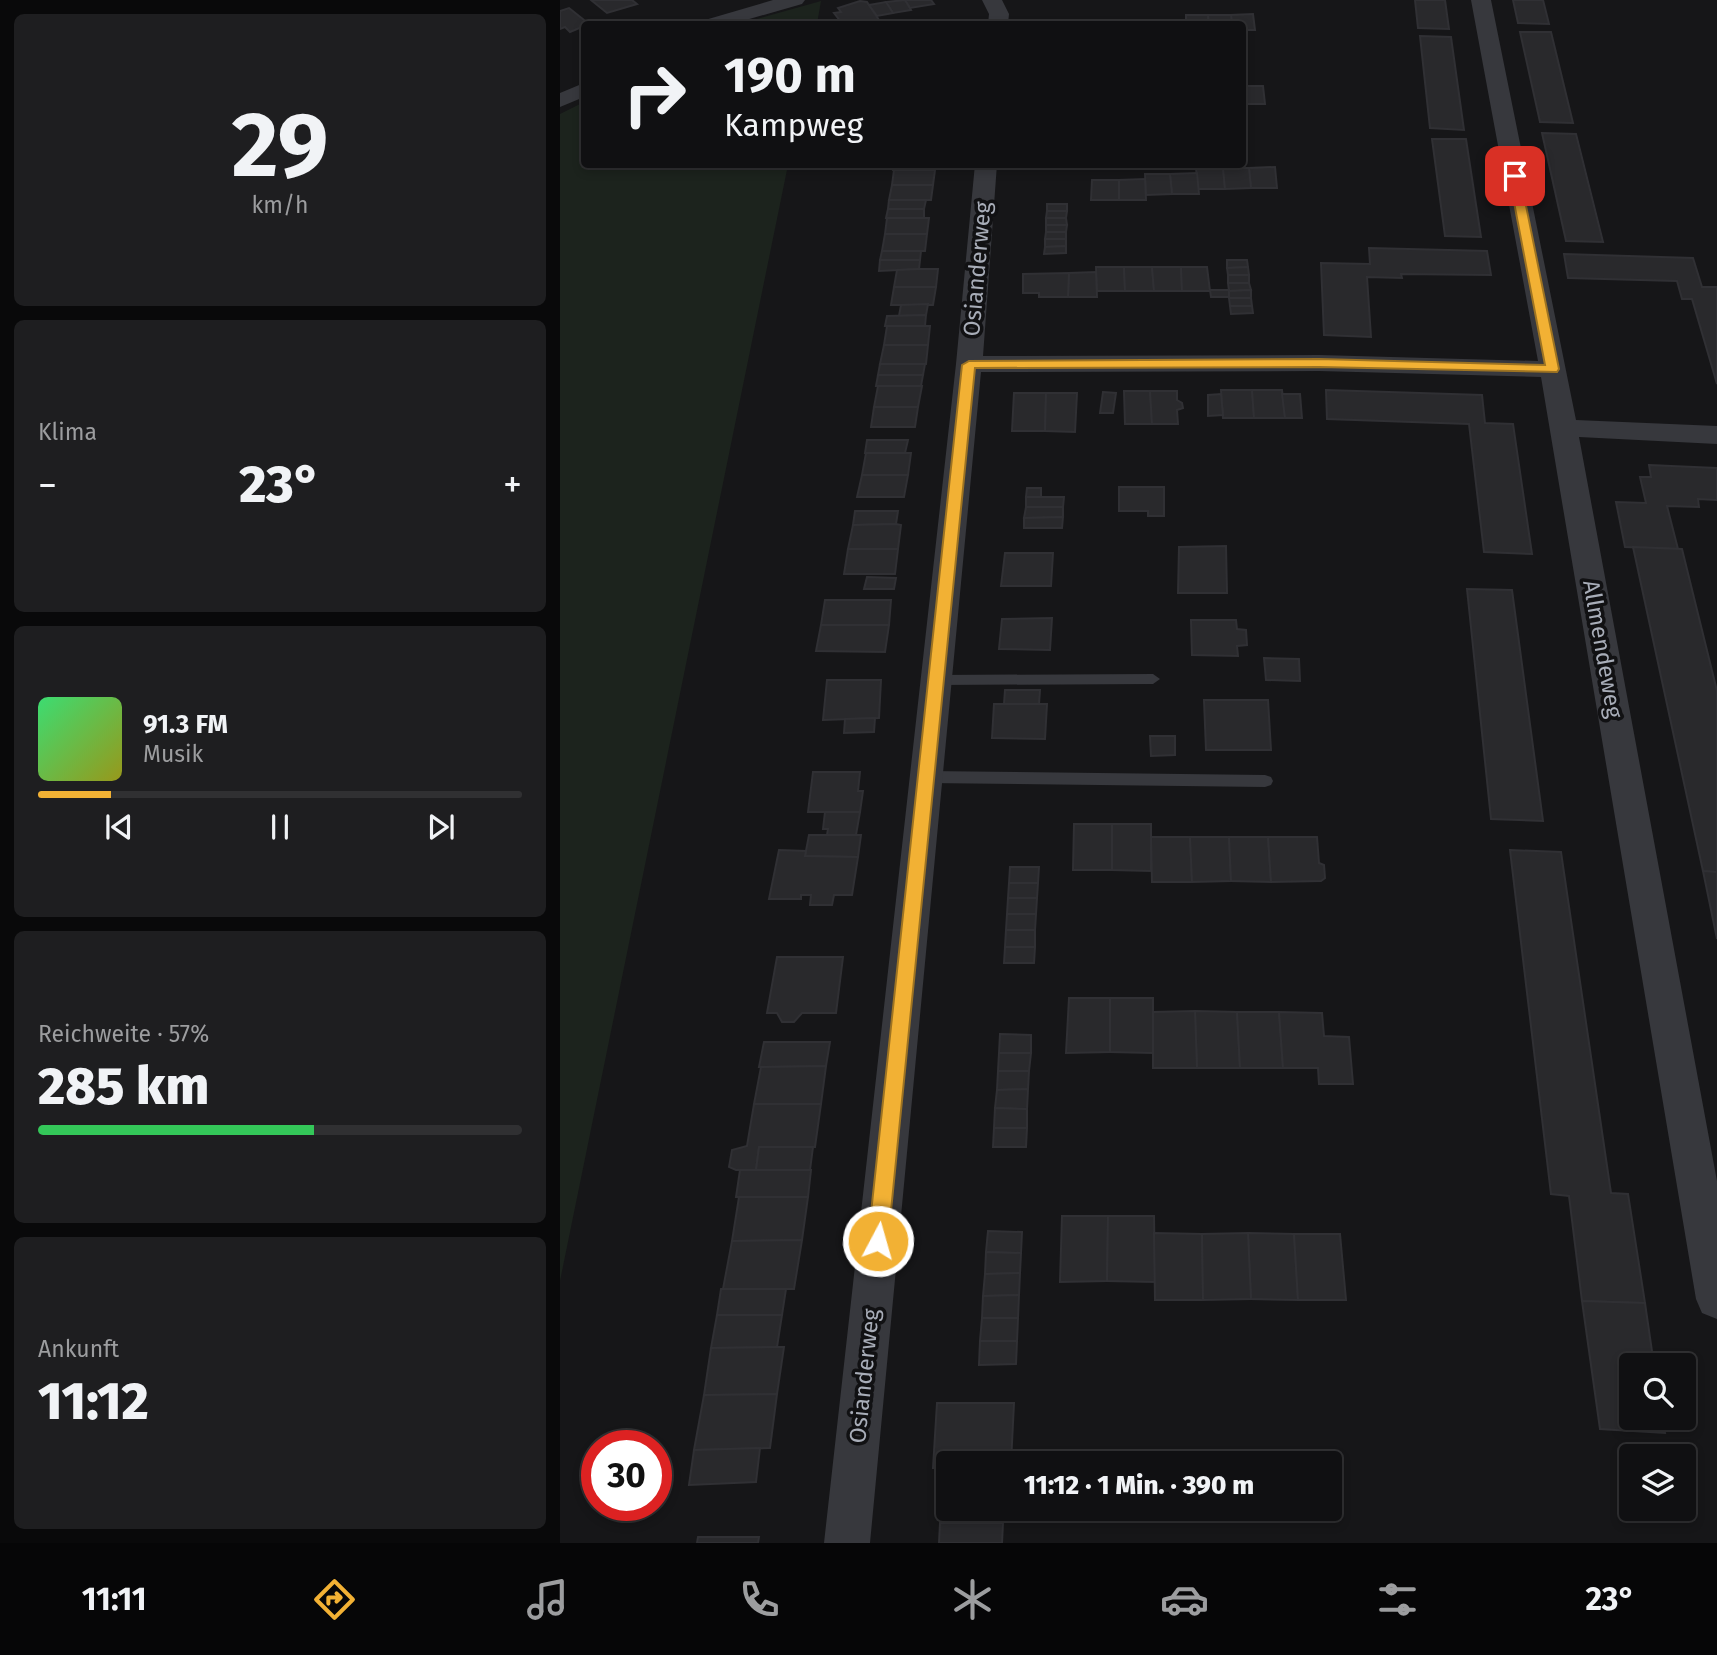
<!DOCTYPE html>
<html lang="de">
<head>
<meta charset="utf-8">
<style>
	:root { --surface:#101012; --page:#1e1e20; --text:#f1f3f6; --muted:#9c9d9f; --line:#303032; --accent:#f2b134 }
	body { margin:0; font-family:"Fira Sans",sans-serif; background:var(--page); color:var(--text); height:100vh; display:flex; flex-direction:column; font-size:26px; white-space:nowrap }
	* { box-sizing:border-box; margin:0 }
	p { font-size:23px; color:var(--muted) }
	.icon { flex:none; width:38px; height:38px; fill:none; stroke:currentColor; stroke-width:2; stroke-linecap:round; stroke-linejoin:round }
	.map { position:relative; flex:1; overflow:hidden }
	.details { display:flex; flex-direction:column; gap:14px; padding:14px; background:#09090a; width:560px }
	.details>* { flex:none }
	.banner { position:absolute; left:21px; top:21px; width:665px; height:147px; border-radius:7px; box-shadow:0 4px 10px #0003,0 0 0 2px var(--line); background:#101012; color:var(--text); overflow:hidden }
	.fabs { position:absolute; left:1059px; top:1353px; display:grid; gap:14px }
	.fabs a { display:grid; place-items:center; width:77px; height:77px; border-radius:7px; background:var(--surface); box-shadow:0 4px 10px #0003,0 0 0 2px var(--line); font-size:35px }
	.speed { position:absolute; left:21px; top:1430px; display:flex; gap:14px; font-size:35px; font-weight:700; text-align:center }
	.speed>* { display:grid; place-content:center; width:91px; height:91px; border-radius:50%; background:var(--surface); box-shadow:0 4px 10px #0003,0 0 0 2px var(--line); line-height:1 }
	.speed .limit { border:10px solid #d22; background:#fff; color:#111 }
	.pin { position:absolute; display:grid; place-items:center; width:60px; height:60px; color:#fff; margin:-30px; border-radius:14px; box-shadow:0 4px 10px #0006 }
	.me { position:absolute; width:77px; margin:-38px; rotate:6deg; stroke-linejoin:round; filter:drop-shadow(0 0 5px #0008) }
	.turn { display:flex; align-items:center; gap:24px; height:147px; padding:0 28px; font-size:32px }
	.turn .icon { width:91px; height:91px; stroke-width:2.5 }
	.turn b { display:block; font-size:49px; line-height:60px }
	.big { font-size:52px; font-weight:800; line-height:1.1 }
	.details .widget { flex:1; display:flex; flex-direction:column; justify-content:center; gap:10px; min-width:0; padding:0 24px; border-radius:10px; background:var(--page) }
	.details .dial { align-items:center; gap:0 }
	.dial b { font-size:91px; line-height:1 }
	.song { display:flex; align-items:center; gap:21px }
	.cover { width:84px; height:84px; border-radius:10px; background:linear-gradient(135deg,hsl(140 70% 55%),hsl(60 70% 35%)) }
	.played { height:7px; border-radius:4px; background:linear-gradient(90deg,var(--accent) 15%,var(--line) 15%) }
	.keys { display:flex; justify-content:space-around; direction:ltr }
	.heat { display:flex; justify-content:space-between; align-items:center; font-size:38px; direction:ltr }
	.charge { height:10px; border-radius:5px; background:linear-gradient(90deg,#34c759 57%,var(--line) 0) }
	.trip { position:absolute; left:376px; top:1451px; width:406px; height:70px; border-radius:7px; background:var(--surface); box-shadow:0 4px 10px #0003,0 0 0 2px var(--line); font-weight:800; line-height:70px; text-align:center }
	.tab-bar { display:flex; height:112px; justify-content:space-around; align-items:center; background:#060607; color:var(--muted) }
	.tab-bar .icon { width:49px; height:49px }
	.tab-bar .selected { color:var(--accent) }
	.tab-bar b { font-size:32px; color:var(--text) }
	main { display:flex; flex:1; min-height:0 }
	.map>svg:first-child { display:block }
</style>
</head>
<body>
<main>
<section class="details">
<div class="widget dial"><b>29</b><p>km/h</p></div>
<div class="widget"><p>Klima</p>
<div class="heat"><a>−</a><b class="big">23°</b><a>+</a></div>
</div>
<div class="widget">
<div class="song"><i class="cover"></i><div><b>91.3 FM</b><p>Musik</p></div></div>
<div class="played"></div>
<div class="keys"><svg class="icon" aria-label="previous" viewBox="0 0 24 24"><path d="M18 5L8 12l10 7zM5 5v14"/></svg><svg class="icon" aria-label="pause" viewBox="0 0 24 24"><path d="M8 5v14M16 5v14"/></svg><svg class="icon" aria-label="next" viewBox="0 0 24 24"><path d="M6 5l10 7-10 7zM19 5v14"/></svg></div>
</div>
<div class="widget"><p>Reichweite · 57%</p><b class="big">285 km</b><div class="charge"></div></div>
<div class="widget"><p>Ankunft</p><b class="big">11:12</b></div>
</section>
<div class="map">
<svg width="1157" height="1543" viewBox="0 0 1157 1543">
	<rect width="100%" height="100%" fill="#161618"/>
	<g fill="#1c231d">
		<path d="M 261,1 L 257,24 L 179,24 Z"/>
		<path d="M 24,102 L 24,164 L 228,165 L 0,1281 L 0,114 Z"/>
	</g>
	<g fill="#29292c" stroke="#303034" stroke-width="2">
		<path d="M 31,0 L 72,0 L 77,4 L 47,13 Z"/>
		<path d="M 345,0 L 371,0 L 374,4 L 350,8 Z"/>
		<path d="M 345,0 L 351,10 L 333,13 L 326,2 Z"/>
		<path d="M 855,0 L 885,0 L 889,29 L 858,28 Z"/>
		<path d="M 953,0 L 983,0 L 989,24 L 958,23 Z"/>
		<path d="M 300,1 L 307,2 L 321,23 L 303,24 L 299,20 L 281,22 L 274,13 L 281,12 L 278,8 Z"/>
		<path d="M 326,2 L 333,13 L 317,16 L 309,5 Z"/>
		<path d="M 9,8 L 29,24 L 10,32 L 5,27 L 0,29 L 0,11 Z"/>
		<path d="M 693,14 L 695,30 L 682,30 L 682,24 L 672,24 L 671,15 Z"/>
		<path d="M 626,15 L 648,15 L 649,24 L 626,24 Z"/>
		<path d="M 648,15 L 671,15 L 672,24 L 649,24 Z"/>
		<path d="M 960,32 L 991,32 L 1013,123 L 980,122 Z"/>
		<path d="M 860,36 L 891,37 L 904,130 L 870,128 Z"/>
		<path d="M 682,86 L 703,86 L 705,104 L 682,104 Z"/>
		<path d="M 982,133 L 1016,134 L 1043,242 L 1006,241 Z"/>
		<path d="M 872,139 L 906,139 L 921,237 L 885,236 Z"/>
		<path d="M 334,164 L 369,164 L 369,170 L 333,170 Z"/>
		<path d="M 715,167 L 717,188 L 691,188 L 689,168 Z"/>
		<path d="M 636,168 L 663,168 L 665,189 L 638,189 Z"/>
		<path d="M 663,168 L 689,168 L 691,188 L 665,189 Z"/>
		<path d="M 334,170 L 375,170 L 373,185 L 332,185 Z"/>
		<path d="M 637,173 L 639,194 L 612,194 L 610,174 Z"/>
		<path d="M 585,174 L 610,174 L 612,194 L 586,195 Z"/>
		<path d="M 585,179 L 586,200 L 559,200 L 559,180 Z"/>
		<path d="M 532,180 L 559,180 L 559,200 L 531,200 Z"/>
		<path d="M 332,185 L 373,185 L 371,200 L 329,200 Z"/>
		<path d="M 329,200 L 366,200 L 364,209 L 328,209 Z"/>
		<rect x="487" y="204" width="20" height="7"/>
		<path d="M 328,209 L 364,209 L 364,218 L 326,218 Z"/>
		<path d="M 487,211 L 507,211 L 506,218 L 486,218 Z"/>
		<path d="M 327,218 L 369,218 L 367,234 L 325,234 Z"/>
		<path d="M 486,218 L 506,218 L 507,225 L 486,225 Z"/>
		<path d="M 486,225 L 507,225 L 506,232 L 486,232 Z"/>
		<path d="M 486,232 L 506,232 L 506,239 L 485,239 Z"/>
		<path d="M 325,234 L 367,234 L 365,251 L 322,251 Z"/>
		<path d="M 485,239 L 506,239 L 506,246 L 485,247 Z"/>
		<path d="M 506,246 L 506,253 L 484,254 L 485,247 Z"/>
		<path d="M 809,248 L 927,251 L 931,275 L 841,274 L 842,278 L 807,277 L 811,337 L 764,335 L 761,263 L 810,264 Z"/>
		<path d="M 322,251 L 361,251 L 360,260 L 320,260 Z"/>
		<path d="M 1004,254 L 1133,258 L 1142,287 L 1157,287 L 1157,384 L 1132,299 L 1122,299 L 1117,281 L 1008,278 Z"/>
		<path d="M 320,260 L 360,260 L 359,269 L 319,271 Z"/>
		<path d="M 667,260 L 687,260 L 688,267 L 667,268 Z"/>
		<path d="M 536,267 L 564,267 L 565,291 L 537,291 Z"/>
		<path d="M 564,267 L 592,267 L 594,291 L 565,291 Z"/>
		<path d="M 592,267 L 621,267 L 622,291 L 594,291 Z"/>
		<path d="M 621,267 L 647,267 L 650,291 L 622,291 Z"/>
		<path d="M 688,267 L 689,275 L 668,275 L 667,268 Z"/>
		<path d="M 359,269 L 378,269 L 376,287 L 334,287 L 337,270 Z"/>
		<path d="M 536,272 L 537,297 L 508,297 L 509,273 Z"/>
		<path d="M 509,273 L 508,297 L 479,297 L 479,293 L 463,293 L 463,274 Z"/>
		<rect x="668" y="275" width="21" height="8"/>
		<path d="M 668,283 L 689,283 L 691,290 L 669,291 Z"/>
		<path d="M 334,287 L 376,287 L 373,305 L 331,305 Z"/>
		<path d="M 650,290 L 669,290 L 669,297 L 651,297 Z"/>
		<path d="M 691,290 L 691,298 L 669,298 L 669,291 Z"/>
		<path d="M 669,298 L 691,298 L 692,306 L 670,306 Z"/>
		<path d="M 368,304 L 366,315 L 339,316 L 341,305 Z"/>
		<path d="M 670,306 L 692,306 L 693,313 L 671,314 Z"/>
		<path d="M 366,315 L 365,326 L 325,326 L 327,316 Z"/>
		<path d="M 327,326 L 370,326 L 368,345 L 324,345 Z"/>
		<path d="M 324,345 L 368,345 L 366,364 L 320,364 Z"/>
		<path d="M 320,364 L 365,364 L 363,375 L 318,375 Z"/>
		<path d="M 318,375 L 363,375 L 361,386 L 316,386 Z"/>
		<path d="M 318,386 L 362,386 L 358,407 L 314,407 Z"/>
		<path d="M 661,390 L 692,390 L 694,418 L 663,418 Z"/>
		<path d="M 692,390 L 722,390 L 725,418 L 694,418 Z"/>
		<path d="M 766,390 L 922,395 L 925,423 L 953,424 L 972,554 L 924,552 L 909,424 L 767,419 Z"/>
		<path d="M 564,391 L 590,391 L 592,424 L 565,424 Z"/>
		<path d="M 590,391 L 617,391 L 617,400 L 622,403 L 623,408 L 617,410 L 618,424 L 592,424 Z"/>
		<path d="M 543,392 L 556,393 L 553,413 L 540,413 Z"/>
		<path d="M 454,393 L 486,393 L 485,431 L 452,431 Z"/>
		<path d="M 486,393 L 517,393 L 515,432 L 485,431 Z"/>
		<path d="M 661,394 L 663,415 L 648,416 L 648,395 Z"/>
		<path d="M 722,394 L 740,394 L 742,418 L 725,418 Z"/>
		<path d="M 314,407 L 358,407 L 355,427 L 311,427 Z"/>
		<path d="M 307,440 L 348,440 L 345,453 L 305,453 Z"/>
		<path d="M 306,453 L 351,453 L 348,475 L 302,475 Z"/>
		<path d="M 1089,465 L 1157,468 L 1157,500 L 1138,499 L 1139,507 L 1107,506 L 1118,549 L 1065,547 L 1056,502 L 1086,503 L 1080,477 L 1091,477 Z"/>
		<path d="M 302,475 L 348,475 L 344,497 L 297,497 Z"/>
		<path d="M 559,487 L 604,487 L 604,516 L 588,516 L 588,511 L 559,511 Z"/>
		<path d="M 467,488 L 481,488 L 481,497 L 466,497 Z"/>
		<path d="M 466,497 L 504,497 L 503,507 L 466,507 Z"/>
		<path d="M 466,507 L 503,507 L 503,517 L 464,518 Z"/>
		<path d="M 295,511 L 338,511 L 336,524 L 293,525 Z"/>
		<path d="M 503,517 L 502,528 L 464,528 L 464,518 Z"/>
		<path d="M 336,524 L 341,525 L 338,549 L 288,549 L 293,525 Z"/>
		<path d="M 666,546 L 667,593 L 618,593 L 619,547 Z"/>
		<path d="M 1073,547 L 1122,549 L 1157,691 L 1157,872 L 1143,871 Z"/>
		<path d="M 288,549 L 338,549 L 335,574 L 284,574 Z"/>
		<path d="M 445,553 L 493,553 L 491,586 L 441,586 Z"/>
		<path d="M 307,577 L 336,578 L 334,589 L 304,589 Z"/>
		<path d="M 907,589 L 952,590 L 983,821 L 931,819 Z"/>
		<path d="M 265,600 L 331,600 L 329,625 L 261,625 Z"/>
		<path d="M 492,618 L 490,650 L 439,649 L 442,619 Z"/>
		<path d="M 631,620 L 676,620 L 677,629 L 686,630 L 687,645 L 677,646 L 678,656 L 632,655 Z"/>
		<path d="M 261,625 L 329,625 L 325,652 L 256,651 Z"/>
		<path d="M 704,658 L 739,659 L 740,681 L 706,680 Z"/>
		<path d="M 267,680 L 321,680 L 319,718 L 263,720 Z"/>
		<path d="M 445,690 L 480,690 L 479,704 L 444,704 Z"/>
		<path d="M 644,700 L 708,700 L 711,750 L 646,750 Z"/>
		<path d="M 434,704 L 487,704 L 485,739 L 432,738 Z"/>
		<path d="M 315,718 L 314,732 L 284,733 L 285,719 Z"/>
		<path d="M 590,736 L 615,736 L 615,755 L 591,756 Z"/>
		<path d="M 253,772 L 300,772 L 298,791 L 303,791 L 300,812 L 248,812 Z"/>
		<path d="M 265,812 L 300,812 L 296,835 L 267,835 L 268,829 L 263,829 Z"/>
		<path d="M 514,824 L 552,824 L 552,870 L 513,870 Z"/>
		<path d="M 552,824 L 591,824 L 591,871 L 552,870 Z"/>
		<path d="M 249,835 L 301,835 L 298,857 L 245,856 Z"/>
		<path d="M 591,837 L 630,837 L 632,882 L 592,882 Z"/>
		<path d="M 630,837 L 669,837 L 671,881 L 632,882 Z"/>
		<path d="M 669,837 L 708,837 L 711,882 L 671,881 Z"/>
		<path d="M 708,837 L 757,837 L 759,863 L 764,865 L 765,878 L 761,881 L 711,882 Z"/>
		<path d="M 219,850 L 246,851 L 245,856 L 298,857 L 292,895 L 274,895 L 272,905 L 250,905 L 251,895 L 241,895 L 241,899 L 209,899 Z"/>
		<path d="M 950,850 L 1001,852 L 1051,1193 L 1068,1194 L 1085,1303 L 1022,1301 L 1009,1196 L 991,1194 Z"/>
		<path d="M 450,867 L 479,867 L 478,883 L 449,883 Z"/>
		<path d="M 1143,871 L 1157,872 L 1157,939 Z"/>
		<path d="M 449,883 L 478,883 L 477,898 L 448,898 Z"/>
		<path d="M 448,898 L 477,898 L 476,914 L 447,914 Z"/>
		<path d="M 447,914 L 476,914 L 475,930 L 446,930 Z"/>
		<path d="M 446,930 L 475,930 L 475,947 L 445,947 Z"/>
		<path d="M 445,947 L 475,947 L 474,963 L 444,963 Z"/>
		<path d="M 217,957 L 283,957 L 276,1013 L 242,1013 L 234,1022 L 222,1022 L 217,1013 L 207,1013 Z"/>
		<path d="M 509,998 L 550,998 L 550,1052 L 506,1053 Z"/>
		<path d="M 550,998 L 593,998 L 593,1053 L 550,1052 Z"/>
		<path d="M 635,1011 L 677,1012 L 680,1068 L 637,1068 Z"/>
		<path d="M 635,1011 L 637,1068 L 593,1068 L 593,1012 Z"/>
		<path d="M 677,1012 L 719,1012 L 723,1068 L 680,1068 Z"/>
		<path d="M 719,1012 L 762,1013 L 764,1036 L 789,1037 L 793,1084 L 759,1084 L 758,1068 L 723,1068 Z"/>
		<path d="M 440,1034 L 471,1035 L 471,1053 L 439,1053 Z"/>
		<path d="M 204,1042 L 270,1042 L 266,1066 L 199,1067 Z"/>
		<path d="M 439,1053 L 471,1053 L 469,1071 L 438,1071 Z"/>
		<path d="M 266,1066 L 261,1104 L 194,1104 L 201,1067 Z"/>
		<path d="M 438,1071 L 469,1071 L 468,1089 L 437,1090 Z"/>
		<path d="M 468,1089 L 467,1109 L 435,1108 L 437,1090 Z"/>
		<path d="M 194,1104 L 261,1104 L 255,1147 L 199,1147 L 196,1170 L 176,1170 L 169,1167 L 172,1150 L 187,1146 Z"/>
		<path d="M 435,1108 L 467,1109 L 467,1128 L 434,1128 Z"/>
		<path d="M 434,1128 L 467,1128 L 466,1147 L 433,1147 Z"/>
		<path d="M 199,1147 L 253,1147 L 250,1170 L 196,1170 Z"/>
		<path d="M 180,1170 L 251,1170 L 248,1197 L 176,1197 Z"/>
		<path d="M 179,1197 L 248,1197 L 242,1240 L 172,1241 Z"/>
		<path d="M 502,1216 L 548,1216 L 547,1281 L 500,1282 Z"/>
		<path d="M 548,1216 L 594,1216 L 595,1282 L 547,1281 Z"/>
		<path d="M 428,1231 L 462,1232 L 461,1253 L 426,1252 Z"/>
		<path d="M 594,1233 L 642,1234 L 643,1300 L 595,1300 Z"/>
		<path d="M 688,1233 L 734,1234 L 738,1300 L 691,1299 Z"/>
		<path d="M 688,1233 L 691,1299 L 643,1300 L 642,1234 Z"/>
		<path d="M 734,1234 L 780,1234 L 786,1300 L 738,1300 Z"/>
		<path d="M 242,1240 L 234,1289 L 163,1289 L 172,1241 Z"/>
		<path d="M 426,1252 L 461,1253 L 460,1273 L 425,1274 Z"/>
		<path d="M 460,1273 L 459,1295 L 423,1296 L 425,1274 Z"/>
		<path d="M 161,1289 L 226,1289 L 222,1315 L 157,1315 Z"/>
		<path d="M 459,1295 L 458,1318 L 422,1318 L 423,1296 Z"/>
		<path d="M 1022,1301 L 1085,1303 L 1094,1365 L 1071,1365 L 1071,1418 L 1102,1418 L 1105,1433 L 1040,1429 Z"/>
		<path d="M 157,1315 L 222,1315 L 217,1347 L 151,1348 Z"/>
		<path d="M 422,1318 L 458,1318 L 457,1341 L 420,1341 Z"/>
		<path d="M 420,1341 L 457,1341 L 456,1364 L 419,1365 Z"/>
		<path d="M 217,1347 L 224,1347 L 217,1394 L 144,1395 L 151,1348 Z"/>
		<path d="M 217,1394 L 210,1448 L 134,1450 L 144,1395 Z"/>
		<path d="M 377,1403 L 454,1403 L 451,1463 L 388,1463 L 388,1468 L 373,1468 Z"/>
		<path d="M 200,1448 L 196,1482 L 129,1485 L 134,1450 Z"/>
		<path d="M 380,1523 L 443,1523 L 442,1543 L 379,1543 Z"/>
		<path d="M 138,1537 L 199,1537 L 198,1543 L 137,1543 Z"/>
	</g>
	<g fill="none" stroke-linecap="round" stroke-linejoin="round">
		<g fill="#37383d" fill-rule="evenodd">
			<path d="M 593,674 L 600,679 L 593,684 L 376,685 L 369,680 L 376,675 Z"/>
			<path d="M 366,771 L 705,775 L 711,777 L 713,781 L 711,785 L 705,787 L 366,783 L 360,781 L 358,777 L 360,773 Z"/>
		</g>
		<g fill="#37383d" fill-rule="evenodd">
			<path d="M 213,0 L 245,0 L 242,4 L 172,24 L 142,24 L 145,20 Z"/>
			<path d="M 422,0 L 442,0 L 449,14 L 448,24 L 428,24 L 429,14 Z"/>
			<path d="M 911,0 L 931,0 L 1016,420 L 1157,426 L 1157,444 L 1019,437 L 1157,1181 L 1157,1319 L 1142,1313 L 1136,1299 L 981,377 L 759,371 L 421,372 L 310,1543 L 264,1543 L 396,364 L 415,164 L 437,164 L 423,356 L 759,355 L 978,361 Z"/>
			<path d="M 24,83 L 24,97 L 0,107 L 0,93 Z"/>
		</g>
	</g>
	<path fill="#f2b134" stroke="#9d7322" stroke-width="2" d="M 955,172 L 960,176 L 999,369 L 997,372 L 759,367 L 415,368 L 328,1241 L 325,1247 L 318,1250 L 311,1247 L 308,1241 L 402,365 L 409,361 L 759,359 L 985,365 L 949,176 Z"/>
	<g text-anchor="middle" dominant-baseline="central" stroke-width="7" stroke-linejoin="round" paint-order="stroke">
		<g font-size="23" fill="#a8adb8" stroke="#111113">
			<text transform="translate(417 269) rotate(-85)">Osianderweg</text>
			<text transform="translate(1043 649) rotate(80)">Allmendeweg</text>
			<text transform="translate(304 1376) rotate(-84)">Osianderweg</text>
		</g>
	</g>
</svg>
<div class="fabs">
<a><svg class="icon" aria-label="search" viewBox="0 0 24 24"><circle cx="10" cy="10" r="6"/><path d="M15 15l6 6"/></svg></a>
<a><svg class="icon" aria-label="layers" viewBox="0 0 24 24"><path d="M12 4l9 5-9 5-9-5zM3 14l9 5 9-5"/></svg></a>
</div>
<div class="speed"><div class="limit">30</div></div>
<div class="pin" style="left:955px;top:176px;background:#d93025"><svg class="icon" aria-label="arrive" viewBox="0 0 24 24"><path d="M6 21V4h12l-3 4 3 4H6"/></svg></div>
<svg class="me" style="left:318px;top:1241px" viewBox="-20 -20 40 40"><circle r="17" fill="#f2b134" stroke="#fff" stroke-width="3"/><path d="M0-11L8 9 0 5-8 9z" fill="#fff"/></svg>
<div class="trip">11:12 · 1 Min. · 390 m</div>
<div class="banner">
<div class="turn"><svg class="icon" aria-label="right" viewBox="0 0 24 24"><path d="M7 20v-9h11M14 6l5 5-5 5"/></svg><div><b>190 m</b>Kampweg</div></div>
</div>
</div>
</main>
<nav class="tab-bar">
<b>11:11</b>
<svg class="icon selected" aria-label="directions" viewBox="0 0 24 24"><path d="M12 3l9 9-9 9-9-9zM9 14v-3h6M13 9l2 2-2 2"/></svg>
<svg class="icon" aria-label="music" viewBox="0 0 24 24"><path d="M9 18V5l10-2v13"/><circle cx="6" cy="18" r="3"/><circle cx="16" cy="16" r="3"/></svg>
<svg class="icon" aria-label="phone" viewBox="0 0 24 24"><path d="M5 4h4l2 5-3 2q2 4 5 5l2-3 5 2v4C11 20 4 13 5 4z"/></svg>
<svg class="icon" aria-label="climate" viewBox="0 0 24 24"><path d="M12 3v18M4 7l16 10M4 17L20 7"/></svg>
<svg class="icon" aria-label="car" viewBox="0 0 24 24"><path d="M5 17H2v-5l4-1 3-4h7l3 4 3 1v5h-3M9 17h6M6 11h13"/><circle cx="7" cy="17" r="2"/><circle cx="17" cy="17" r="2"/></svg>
<svg class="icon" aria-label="filters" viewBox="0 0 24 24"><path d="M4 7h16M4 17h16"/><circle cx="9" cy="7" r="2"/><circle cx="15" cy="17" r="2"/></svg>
<b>23°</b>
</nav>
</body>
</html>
